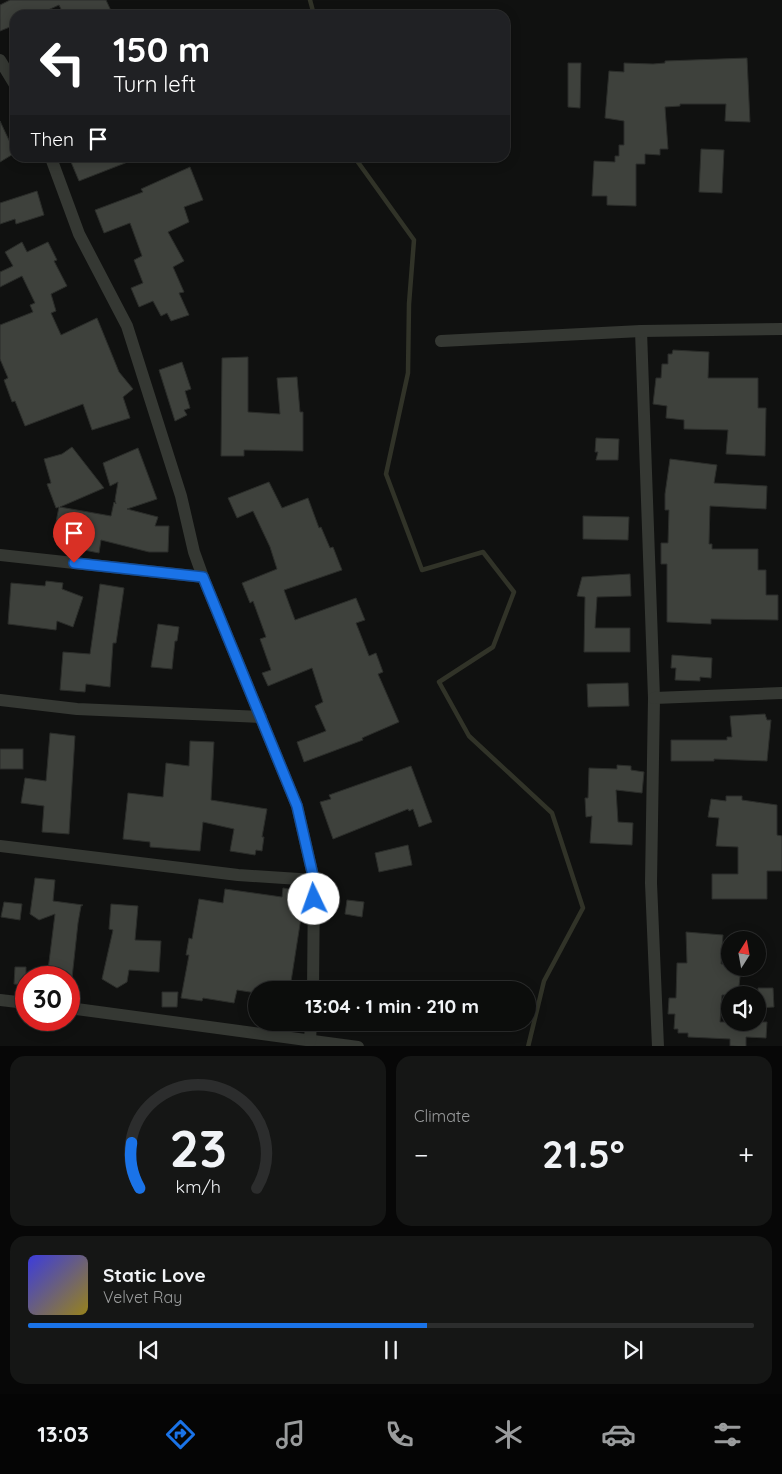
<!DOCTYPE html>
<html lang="en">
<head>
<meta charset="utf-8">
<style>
	:root { --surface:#0c0d0c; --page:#151615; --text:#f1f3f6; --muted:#9a9c9d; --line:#2c2d2d; --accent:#1a73e8 }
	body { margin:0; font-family:Quicksand,sans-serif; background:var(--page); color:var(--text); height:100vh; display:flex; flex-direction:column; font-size:19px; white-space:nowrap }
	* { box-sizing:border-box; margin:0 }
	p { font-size:16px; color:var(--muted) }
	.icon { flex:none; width:28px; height:28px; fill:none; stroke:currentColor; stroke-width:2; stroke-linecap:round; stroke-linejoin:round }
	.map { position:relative; height:1046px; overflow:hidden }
	.sheet { display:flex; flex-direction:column; gap:10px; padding:10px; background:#070707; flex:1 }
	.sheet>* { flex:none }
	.banner { position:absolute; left:10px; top:10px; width:500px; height:152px; border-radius:15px; box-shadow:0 2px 12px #0003,0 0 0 1px var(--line); background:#202124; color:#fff; overflow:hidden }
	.needle { width:32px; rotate:11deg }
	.buttons { position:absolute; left:721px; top:931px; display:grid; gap:10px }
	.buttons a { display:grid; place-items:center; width:45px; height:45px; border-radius:50%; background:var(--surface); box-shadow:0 2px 12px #0003,0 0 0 1px var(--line); font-size:25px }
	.speed { position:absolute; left:15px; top:966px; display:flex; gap:10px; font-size:25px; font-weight:700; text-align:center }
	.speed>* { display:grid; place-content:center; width:65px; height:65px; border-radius:50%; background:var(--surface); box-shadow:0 2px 12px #0003,0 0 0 1px var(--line); line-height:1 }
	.speed .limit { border:8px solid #d22; background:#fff; color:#111 }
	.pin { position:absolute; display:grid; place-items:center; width:42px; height:42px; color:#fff; margin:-51px -21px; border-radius:50% 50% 50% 0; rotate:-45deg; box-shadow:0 0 5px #0007 }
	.pin .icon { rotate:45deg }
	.me { position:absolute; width:55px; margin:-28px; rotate:357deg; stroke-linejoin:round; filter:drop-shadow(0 0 4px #0008) }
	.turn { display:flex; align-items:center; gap:18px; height:105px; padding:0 20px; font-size:22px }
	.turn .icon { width:65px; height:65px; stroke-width:2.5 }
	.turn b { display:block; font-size:35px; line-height:42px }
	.then { display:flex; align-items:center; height:48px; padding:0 20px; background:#0003; gap:10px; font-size:19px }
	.big { font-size:38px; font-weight:700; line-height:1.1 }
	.sheet .tile { flex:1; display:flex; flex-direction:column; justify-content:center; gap:8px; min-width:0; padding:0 18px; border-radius:15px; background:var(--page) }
	.sheet .dial { align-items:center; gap:0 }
	.dial svg { height:130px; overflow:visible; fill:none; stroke:var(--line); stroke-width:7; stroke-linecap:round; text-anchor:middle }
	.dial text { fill:var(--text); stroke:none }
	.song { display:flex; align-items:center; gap:15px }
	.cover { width:60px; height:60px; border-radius:8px; background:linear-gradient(135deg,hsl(240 70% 55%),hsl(50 70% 35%)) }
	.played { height:5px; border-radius:2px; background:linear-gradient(90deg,var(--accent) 55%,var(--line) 55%) }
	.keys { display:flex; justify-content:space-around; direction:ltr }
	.heat { display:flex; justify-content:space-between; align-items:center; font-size:28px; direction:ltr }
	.sheet .tiles { flex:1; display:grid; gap:10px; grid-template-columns:1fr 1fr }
	.tile:last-child { grid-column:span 2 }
	.trip { position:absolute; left:248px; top:981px; width:288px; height:50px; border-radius:25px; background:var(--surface); box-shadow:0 2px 12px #0003,0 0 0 1px var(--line); font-weight:700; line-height:50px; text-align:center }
	.menu { display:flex; height:80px; justify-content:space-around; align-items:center; background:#050505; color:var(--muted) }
	.menu .icon { width:35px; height:35px }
	.menu .on { color:var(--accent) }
	.menu b { font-size:22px; color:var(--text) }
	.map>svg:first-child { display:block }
</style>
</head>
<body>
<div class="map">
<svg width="782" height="1047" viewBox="0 0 782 1047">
	<rect width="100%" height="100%" fill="#101110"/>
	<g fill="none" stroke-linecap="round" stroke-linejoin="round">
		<g stroke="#313328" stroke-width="4.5">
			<path d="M 310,0 L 314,15"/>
			<path d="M 355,158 L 414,240 L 409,304 L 408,373 L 386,474 L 422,570 L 483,552 L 514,592 L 493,647 L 439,682 L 469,736 L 552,813 L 583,908 L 544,981 L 528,1047"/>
		</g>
	</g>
	<g fill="#3e413c" stroke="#2b2d2a">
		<path d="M 10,0 L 106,0 L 113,15 L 64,15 L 59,5 L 37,15 L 15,15 L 15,25 L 0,31 L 0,5 Z"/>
		<path d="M 747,58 L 750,122 L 725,121 L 726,104 L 680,104 L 680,106 L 665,107 L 668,149 L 660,149 L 660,155 L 645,154 L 645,164 L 636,164 L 636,206 L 607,205 L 607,196 L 592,196 L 594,161 L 615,162 L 615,156 L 619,156 L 619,145 L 624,145 L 624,121 L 605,118 L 609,71 L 624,72 L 624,63 L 653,64 L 665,63 L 665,61 Z"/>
		<path d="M 568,63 L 581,63 L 580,108 L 568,107 Z"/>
		<path d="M 0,121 L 15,153 L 0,162 Z"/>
		<path d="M 701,149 L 724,150 L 722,193 L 699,192 Z"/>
		<path d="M 83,158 L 138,158 L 79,181 L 71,162 Z"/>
		<path d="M 190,167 L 203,200 L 184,207 L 189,222 L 168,232 L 184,261 L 173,267 L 184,292 L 179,293 L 189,315 L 171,321 L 167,313 L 161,316 L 153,301 L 139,307 L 131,288 L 143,283 L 134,260 L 142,256 L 130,223 L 104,233 L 95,210 L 143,192 L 141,189 Z"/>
		<path d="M 37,191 L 44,215 L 16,224 L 15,219 L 0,224 L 0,203 Z"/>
		<path d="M 22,242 L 27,252 L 48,242 L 57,260 L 54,261 L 67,286 L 51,294 L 56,311 L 51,313 L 61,335 L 97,318 L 119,372 L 133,389 L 123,397 L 130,418 L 92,430 L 83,404 L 25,426 L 15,401 L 12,402 L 4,380 L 8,378 L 0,359 L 0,325 L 33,312 L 30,305 L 35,303 L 22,276 L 0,287 L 0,272 L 13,266 L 5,252 Z"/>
		<path d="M 673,350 L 709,352 L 708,378 L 758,378 L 758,408 L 766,408 L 765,456 L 726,454 L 728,430 L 684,429 L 684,420 L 666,418 L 667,406 L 653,404 L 656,378 L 661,378 L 662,364 L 668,364 L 668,354 L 672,354 Z"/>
		<path d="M 248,357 L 248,412 L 280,414 L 277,378 L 297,377 L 300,412 L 303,412 L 303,451 L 244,450 L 244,456 L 221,456 L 222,358 Z"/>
		<path d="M 182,362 L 191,389 L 185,391 L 190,408 L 184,410 L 187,415 L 175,421 L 159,370 Z"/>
		<path d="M 596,438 L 619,439 L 618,460 L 596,460 L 598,452 L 595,452 Z"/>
		<path d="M 72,447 L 104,488 L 60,507 L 111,516 L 114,502 L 116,504 L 115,500 L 118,482 L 110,486 L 103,463 L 138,448 L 157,499 L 127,509 L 158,517 L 155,526 L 169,526 L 168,552 L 149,552 L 101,540 L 99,553 L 74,548 L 75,542 L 53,537 L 59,507 L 56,508 L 47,484 L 51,483 L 44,459 L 62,454 Z"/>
		<path d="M 670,459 L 717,465 L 714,483 L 767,486 L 766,509 L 710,506 L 709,544 L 712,544 L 712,549 L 758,549 L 758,570 L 766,570 L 766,595 L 778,595 L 778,620 L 711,619 L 711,624 L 667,622 L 667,564 L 661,564 L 661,543 L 668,543 L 669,510 L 665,510 L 665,494 Z"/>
		<path d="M 269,482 L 282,508 L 308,498 L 319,528 L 321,527 L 330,548 L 333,547 L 342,570 L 284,590 L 295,620 L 356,598 L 365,620 L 356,623 L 369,656 L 376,653 L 383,672 L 378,674 L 399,722 L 362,738 L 363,740 L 304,762 L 297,742 L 326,731 L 315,706 L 323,702 L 312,668 L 268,686 L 262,673 L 271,670 L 260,639 L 266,637 L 253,601 L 250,603 L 242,583 L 277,569 L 270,547 L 253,511 L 237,518 L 228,498 Z"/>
		<path d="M 583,516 L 629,517 L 628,540 L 583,539 Z"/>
		<path d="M 630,574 L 631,596 L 597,597 L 595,628 L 630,628 L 630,652 L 584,652 L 585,597 L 577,596 L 582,577 Z"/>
		<path d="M 46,581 L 63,583 L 62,589 L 83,597 L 73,627 L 57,621 L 56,630 L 8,624 L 11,583 L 45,586 Z"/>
		<path d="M 100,584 L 124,588 L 116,643 L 113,643 L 110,687 L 86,684 L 85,692 L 60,690 L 63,652 L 90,654 Z"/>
		<path d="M 158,624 L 179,627 L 177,641 L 175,641 L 172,669 L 151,667 Z"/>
		<path d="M 672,655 L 712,658 L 711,678 L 700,677 L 700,681 L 675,680 L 676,668 L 671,668 Z"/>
		<path d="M 628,683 L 629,706 L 588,707 L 587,684 Z"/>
		<path d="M 765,714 L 767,720 L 771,720 L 767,761 L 714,759 L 714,761 L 671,761 L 671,740 L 727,740 L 727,737 L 732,737 L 730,716 Z"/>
		<path d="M 50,733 L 75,736 L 69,834 L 42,832 L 44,806 L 21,803 L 25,778 L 46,781 Z"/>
		<path d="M 190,741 L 214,742 L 211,800 L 267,809 L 262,837 L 264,837 L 262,851 L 256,850 L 255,855 L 230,851 L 234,829 L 203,822 L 200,851 L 150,847 L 150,842 L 123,839 L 128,793 L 163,797 L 166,763 L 189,766 Z"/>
		<rect x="0" y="749" width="23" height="20"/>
		<path d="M 617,765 L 631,766 L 631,770 L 644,772 L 642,793 L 616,790 L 618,822 L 633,823 L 632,845 L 590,843 L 592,816 L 586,817 L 585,798 L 588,798 L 589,768 L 617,769 Z"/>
		<path d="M 411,766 L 432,822 L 419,827 L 413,809 L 409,811 L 408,809 L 333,839 L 320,802 L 331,799 L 329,795 Z"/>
		<path d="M 726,796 L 742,796 L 742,800 L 777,805 L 777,835 L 782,836 L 782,871 L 767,871 L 767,899 L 712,899 L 712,874 L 738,874 L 738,847 L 716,846 L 719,818 L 708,817 L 711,799 L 726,801 Z"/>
		<path d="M 408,845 L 412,865 L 379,872 L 375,853 Z"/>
		<path d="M 35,878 L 55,880 L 53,901 L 83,905 L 81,906 L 78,923 L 72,978 L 47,978 L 55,914 L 39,920 L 30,914 Z"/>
		<path d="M 283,888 L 305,892 L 290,988 L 263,983 L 262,990 L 256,990 L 256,993 L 237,990 L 234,1003 L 203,998 L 202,1001 L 181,998 L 189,955 L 186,955 L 189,938 L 192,939 L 199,899 L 223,903 L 225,889 L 282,897 Z"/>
		<path d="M 347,900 L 364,902 L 362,917 L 345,914 Z"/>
		<path d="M 4,902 L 22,904 L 20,920 L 1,917 Z"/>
		<path d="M 111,904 L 138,906 L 135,940 L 161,941 L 159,972 L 129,970 L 127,982 L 117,988 L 102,979 L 113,930 L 109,929 Z"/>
		<path d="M 686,932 L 723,935 L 721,964 L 730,964 L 730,968 L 741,968 L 738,995 L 722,995 L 720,1022 L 767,1022 L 766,1038 L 746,1037 L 746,1047 L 730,1046 L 730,1039 L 688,1037 L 688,1033 L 678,1033 L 678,1029 L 674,1029 L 675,1014 L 668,1014 L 669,998 L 676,998 L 677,963 L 687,963 Z"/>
		<path d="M 15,967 L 26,967 L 26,985 L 14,984 Z"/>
		<path d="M 758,988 L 773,988 L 774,1007 L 758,1008 Z"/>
		<path d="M 162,992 L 178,992 L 177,1007 L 162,1007 Z"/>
	</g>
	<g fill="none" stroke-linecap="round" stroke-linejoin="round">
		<g stroke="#353833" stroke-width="12">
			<path d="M 0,60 L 15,85"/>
			<path d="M 51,158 L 79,234 L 127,326 L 181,496 L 194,552 L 203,577"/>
			<path d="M 641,331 L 654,698 L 651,883 L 658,1047"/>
			<path d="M 441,341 L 641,331 L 782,329"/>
			<path d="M 0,555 L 203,577 L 297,806 L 314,880"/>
			<path d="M 654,698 L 782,693"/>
			<path d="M 0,700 L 77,709 L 261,717"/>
			<path d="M 0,846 L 238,875 L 314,880 L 313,990"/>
			<path d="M 0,1000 L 26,1003"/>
			<path d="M 69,1008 L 358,1047"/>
			<path d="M 310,1041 L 311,1022"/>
		</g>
	</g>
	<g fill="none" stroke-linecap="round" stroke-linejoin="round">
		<defs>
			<path id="route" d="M 74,563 L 203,577 L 297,806 L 314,880 L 314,899"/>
		</defs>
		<use href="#route" stroke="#114b97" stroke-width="12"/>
		<use href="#route" stroke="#1a73e8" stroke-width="9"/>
	</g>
</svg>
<div class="buttons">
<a><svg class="needle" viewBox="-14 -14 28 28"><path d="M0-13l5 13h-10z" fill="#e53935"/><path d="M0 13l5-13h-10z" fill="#9a9c9d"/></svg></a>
<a><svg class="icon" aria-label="sound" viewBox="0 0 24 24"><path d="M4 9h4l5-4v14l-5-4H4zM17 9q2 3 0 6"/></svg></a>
</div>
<div class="speed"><div class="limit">30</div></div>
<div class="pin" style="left:74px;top:563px;background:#d93025"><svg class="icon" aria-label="arrive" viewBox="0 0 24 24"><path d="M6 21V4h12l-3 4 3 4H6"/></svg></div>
<svg class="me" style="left:314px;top:899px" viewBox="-20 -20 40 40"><circle r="19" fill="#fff"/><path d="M0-13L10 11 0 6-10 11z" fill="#1a73e8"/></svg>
<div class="trip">13:04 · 1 min · 210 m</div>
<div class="banner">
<div class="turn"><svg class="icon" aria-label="left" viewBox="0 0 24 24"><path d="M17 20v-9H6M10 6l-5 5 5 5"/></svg><div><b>150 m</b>Turn left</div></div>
<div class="then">Then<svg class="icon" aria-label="arrive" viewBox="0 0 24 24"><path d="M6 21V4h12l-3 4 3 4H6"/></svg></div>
</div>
</div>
<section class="sheet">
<div class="tiles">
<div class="tile dial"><svg viewBox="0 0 100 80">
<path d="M14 69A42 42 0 1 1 86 69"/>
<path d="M14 69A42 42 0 0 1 9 41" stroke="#1a73e8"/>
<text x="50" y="56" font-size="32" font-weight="700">23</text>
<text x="50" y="72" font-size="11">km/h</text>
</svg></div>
<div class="tile"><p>Climate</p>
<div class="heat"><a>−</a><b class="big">21.5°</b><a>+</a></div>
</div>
<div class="tile">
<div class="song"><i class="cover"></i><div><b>Static Love</b><p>Velvet Ray</p></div></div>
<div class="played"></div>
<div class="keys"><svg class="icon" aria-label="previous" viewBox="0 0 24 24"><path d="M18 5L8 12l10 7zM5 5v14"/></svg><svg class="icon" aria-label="pause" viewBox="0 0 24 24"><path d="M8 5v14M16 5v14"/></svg><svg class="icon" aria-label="next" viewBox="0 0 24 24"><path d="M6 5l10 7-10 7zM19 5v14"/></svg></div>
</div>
</div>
</section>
<nav class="menu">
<b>13:03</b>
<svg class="icon on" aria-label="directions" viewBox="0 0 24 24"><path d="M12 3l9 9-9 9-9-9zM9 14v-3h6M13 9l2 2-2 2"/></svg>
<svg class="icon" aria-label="music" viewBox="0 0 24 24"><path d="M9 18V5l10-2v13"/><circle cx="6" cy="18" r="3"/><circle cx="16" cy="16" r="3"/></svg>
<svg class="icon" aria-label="phone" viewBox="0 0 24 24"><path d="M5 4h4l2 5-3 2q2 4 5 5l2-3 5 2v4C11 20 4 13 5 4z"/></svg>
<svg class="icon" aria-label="climate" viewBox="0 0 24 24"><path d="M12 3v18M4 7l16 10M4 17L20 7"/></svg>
<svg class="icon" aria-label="car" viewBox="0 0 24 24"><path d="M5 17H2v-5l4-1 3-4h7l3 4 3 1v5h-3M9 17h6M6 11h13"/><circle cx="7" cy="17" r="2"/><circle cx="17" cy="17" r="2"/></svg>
<svg class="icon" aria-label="filters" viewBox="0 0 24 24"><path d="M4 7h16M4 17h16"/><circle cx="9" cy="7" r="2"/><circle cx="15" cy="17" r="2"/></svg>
</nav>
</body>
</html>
